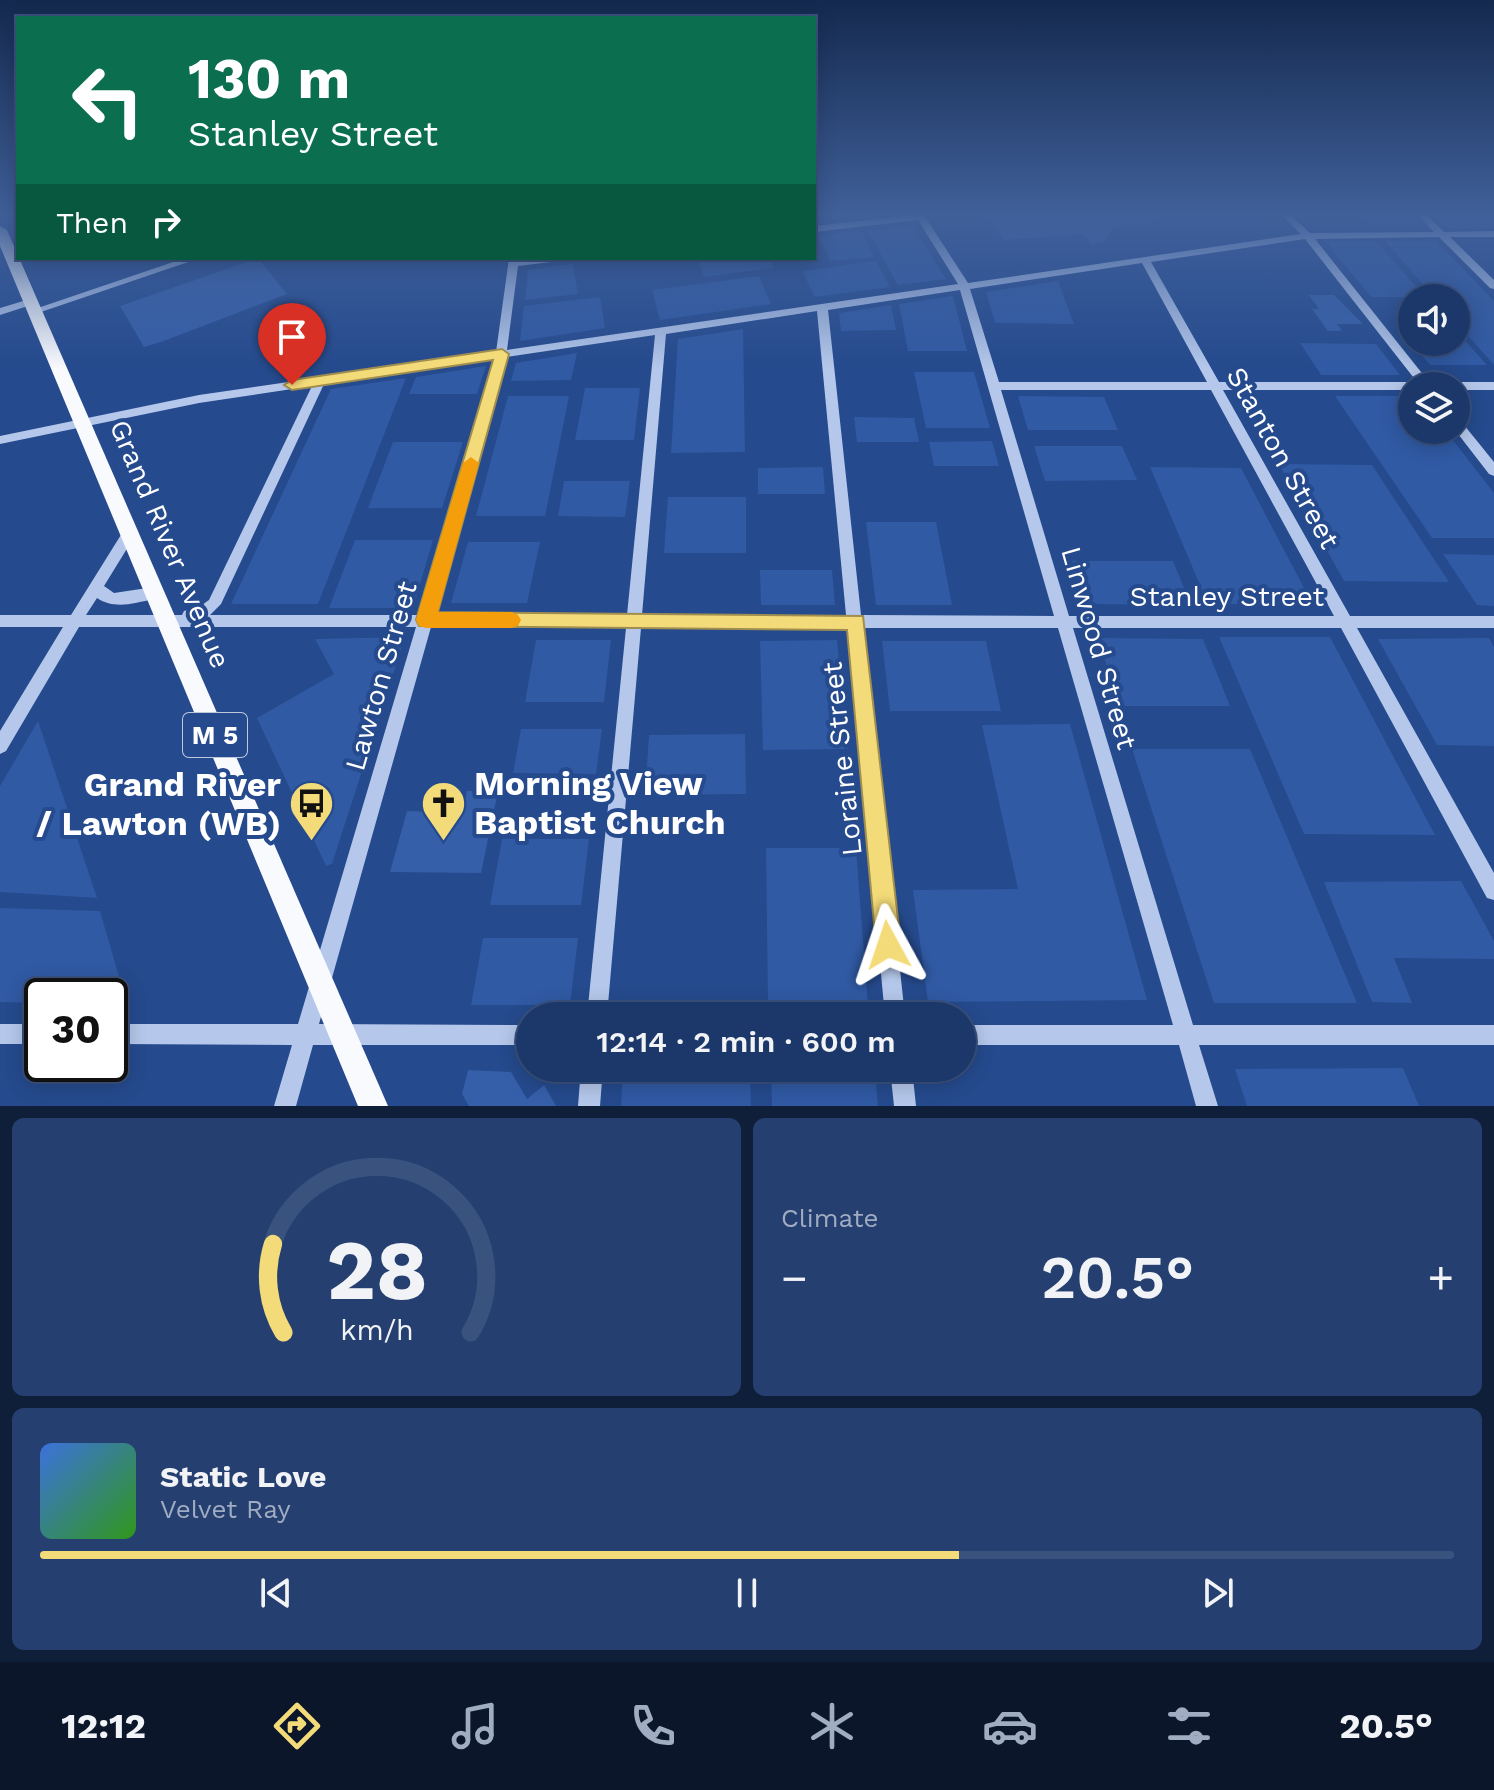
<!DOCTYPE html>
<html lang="en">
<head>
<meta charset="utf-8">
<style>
	:root { --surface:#1c386a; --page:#253f70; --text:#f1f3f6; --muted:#a0acc1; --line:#3a527e; --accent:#f4db79 }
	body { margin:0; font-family:"Work Sans",sans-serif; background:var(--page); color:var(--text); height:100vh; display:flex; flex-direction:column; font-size:30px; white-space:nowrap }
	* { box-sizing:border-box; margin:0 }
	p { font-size:26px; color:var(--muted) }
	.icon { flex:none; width:44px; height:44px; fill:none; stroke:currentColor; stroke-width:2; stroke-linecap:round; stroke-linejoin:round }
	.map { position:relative; height:1106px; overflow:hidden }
	.panel { display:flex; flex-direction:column; gap:12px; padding:12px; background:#0f1f3a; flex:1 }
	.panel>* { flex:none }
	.banner { position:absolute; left:16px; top:16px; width:800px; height:244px; border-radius:0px; box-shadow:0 4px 20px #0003,0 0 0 2px var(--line); background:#0b6e4f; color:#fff; overflow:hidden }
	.controls { position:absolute; left:1398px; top:284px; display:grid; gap:16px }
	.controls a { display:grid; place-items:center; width:72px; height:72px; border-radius:50%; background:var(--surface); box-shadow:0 4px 20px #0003,0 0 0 2px var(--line); font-size:40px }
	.speed { position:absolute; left:24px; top:978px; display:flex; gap:16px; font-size:40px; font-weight:700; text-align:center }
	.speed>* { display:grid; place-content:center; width:104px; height:104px; border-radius:50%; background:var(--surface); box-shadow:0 4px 20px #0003,0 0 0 2px var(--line); line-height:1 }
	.speed .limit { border:4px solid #111; border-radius:12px; background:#fff; color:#111 }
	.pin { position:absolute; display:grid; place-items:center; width:68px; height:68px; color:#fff; margin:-82px -34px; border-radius:50% 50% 50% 0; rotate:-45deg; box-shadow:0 0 8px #0007 }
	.pin .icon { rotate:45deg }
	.me { position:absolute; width:88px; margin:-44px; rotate:355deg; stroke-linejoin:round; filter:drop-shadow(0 0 6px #0008) }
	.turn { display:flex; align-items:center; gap:28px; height:168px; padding:0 40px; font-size:36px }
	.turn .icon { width:104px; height:104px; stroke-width:2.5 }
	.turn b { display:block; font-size:56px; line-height:68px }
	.then { display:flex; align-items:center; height:76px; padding:0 40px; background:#0003; gap:16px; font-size:30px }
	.big { font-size:60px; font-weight:600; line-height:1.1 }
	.panel .card { flex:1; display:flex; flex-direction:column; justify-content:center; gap:12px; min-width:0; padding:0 28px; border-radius:12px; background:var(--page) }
	.panel .dial { align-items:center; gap:0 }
	.dial svg { height:208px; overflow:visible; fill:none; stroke:var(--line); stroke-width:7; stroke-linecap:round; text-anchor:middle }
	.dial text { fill:var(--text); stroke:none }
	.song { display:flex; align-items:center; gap:24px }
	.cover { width:96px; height:96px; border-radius:12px; background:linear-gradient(135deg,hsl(220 70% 55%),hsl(110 70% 35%)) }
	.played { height:8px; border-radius:4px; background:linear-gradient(90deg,var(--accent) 65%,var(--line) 65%) }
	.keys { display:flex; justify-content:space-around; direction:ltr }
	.heat { display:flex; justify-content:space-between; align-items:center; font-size:44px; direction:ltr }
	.panel .tiles { flex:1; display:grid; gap:12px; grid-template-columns:1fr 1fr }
	.card:last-child { grid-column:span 2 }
	.trip { position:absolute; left:516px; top:1002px; width:460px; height:80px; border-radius:40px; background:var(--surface); box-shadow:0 4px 20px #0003,0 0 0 2px var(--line); font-weight:600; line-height:80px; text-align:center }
	.menu { display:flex; height:128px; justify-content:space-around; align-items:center; background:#0b162a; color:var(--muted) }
	.menu .icon { width:56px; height:56px }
	.menu .active { color:var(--accent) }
	.menu b { font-size:36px; color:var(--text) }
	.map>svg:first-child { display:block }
</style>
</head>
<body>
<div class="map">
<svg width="1494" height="1106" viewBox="0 0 1494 1106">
	<rect width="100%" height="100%" fill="#254a8d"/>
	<g fill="#305aa4">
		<path d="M 1359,215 L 1411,215 L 1423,227 L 1372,227 Z"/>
		<path d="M 1434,215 L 1494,215 L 1494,228 L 1447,228 Z"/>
		<path d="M 912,226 L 946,279 L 898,285 L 868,231 Z"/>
		<path d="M 861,231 L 874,257 L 830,261 L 818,236 Z"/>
		<path d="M 1325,241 L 1376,241 L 1425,297 L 1371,297 Z"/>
		<path d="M 1385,241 L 1436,241 L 1494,301 L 1494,365 L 1456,322 L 1456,298 L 1435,298 Z"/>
		<path d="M 697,258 L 769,258 L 774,268 L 704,277 Z"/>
		<path d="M 876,261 L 890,287 L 815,297 L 802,271 Z"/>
		<path d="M 573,264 L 578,294 L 525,300 L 528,270 Z"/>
		<path d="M 759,276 L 771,304 L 660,320 L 652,290 Z"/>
		<path d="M 1058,281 L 1074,324 L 995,323 L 986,292 Z"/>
		<path d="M 953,296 L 967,351 L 908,351 L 899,304 Z"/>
		<path d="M 600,297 L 605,328 L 520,341 L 524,306 Z"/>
		<path d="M 891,305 L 896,330 L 841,331 L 839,313 Z"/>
		<path d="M 743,329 L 745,452 L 671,453 L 678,339 Z"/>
		<path d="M 1404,334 L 1412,334 L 1412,342 L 1456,342 L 1456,334 L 1459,334 L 1487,365 L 1430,365 Z"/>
		<path d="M 1300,343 L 1376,344 L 1400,375 L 1321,375 Z"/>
		<path d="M 577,353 L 571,380 L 511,381 L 516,363 Z"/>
		<path d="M 486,366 L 477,394 L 409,394 L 416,377 Z"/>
		<path d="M 914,372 L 974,372 L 990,428 L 926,428 Z"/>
		<path d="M 406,378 L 318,604 L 231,604 L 331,389 Z"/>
		<path d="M 585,388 L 640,388 L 634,440 L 575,440 Z"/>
		<path d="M 508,396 L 569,396 L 545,516 L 476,516 Z"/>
		<path d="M 1018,396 L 1104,397 L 1118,430 L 1028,430 Z"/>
		<path d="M 1335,396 L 1412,396 L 1412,430 L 1445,430 L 1494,493 L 1494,538 L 1432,538 Z"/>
		<path d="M 854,417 L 914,418 L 919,442 L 857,442 Z"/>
		<path d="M 992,441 L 999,466 L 934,466 L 929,442 Z"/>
		<path d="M 393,442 L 463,442 L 442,508 L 368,508 Z"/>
		<path d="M 1034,446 L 1122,446 L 1137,480 L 1045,481 Z"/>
		<path d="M 1279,464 L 1372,465 L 1449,582 L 1344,581 Z"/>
		<path d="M 823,467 L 825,494 L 758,494 L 758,468 Z"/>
		<path d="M 1150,467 L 1241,468 L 1313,605 L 1208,604 Z"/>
		<path d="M 564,481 L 630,481 L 625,517 L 558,516 Z"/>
		<path d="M 668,497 L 746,497 L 746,553 L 664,553 Z"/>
		<path d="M 866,522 L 936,522 L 952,605 L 876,605 Z"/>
		<path d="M 355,540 L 433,540 L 413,608 L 329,608 Z"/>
		<path d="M 468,542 L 540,542 L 527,603 L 451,603 Z"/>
		<path d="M 1443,554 L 1494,555 L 1494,606 L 1477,605 Z"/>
		<path d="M 1072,561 L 1173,561 L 1191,605 L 1086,604 Z"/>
		<path d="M 760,570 L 832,570 L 835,605 L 761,605 Z"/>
		<path d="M 405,637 L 332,864 L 326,866 L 257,718 L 334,674 L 315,639 Z"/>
		<path d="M 1219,637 L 1330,637 L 1435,835 L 1304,834 Z"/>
		<path d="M 1098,638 L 1203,639 L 1230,706 L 1119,706 Z"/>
		<path d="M 1489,638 L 1494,647 L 1494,746 L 1437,745 L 1378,639 Z"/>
		<path d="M 536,640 L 611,640 L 604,702 L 525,702 Z"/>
		<path d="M 837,640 L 848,749 L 763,750 L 760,641 Z"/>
		<path d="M 882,641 L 986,641 L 1001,711 L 890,711 Z"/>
		<path d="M 38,721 L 97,898 L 0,892 L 0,786 Z"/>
		<path d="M 1070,724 L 1147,1000 L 928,1002 L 913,890 L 1018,889 L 982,725 Z"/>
		<path d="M 521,729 L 602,729 L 596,774 L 513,773 Z"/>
		<path d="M 745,734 L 746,794 L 645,795 L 649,735 Z"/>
		<path d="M 1132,749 L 1250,749 L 1357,1003 L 1214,1003 Z"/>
		<path d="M 502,839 L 589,839 L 581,905 L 490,905 Z"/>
		<path d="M 766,848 L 856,848 L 868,1006 L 768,1006 Z"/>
		<path d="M 1461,881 L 1494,941 L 1494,959 L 1394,958 L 1412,1003 L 1372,1002 L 1324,882 Z"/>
		<path d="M 0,908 L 100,911 L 124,994 L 120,1005 L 110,1005 L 110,996 L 42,996 L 42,1003 L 0,1002 Z"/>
		<path d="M 483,938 L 578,938 L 570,1005 L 471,1005 Z"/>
		<path d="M 1403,1068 L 1419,1106 L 1247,1106 L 1235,1069 Z"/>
		<path d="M 750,1071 L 751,1106 L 621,1106 L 623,1072 Z"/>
		<path d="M 771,1071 L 875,1071 L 878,1106 L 772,1106 Z"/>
	</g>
	<g fill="#365fa9">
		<path d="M 985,215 L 1157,215 L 1157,222 L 1112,228 L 1105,241 L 1092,245 L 1082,234 L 1004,240 Z"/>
		<path d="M 258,258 L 287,294 L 161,342 L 144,347 L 120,306 Z"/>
		<path d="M 1309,295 L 1334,295 L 1363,324 L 1337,324 L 1342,331 L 1328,331 L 1312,309 L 1319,309 Z"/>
		<path d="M 467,791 L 498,791 L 481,873 L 390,872 L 407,811 L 462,813 Z"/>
		<path d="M 468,1070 L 511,1072 L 527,1099 L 544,1085 L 556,1106 L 469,1106 L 462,1094 Z"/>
	</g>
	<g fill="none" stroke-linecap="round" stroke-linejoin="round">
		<g fill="#b5c8eb" fill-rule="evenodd">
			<path d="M 916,215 L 924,215 L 968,283 L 1301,234 L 1281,215 L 1290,215 L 1310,233 L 1434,232 L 1418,215 L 1427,215 L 1444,232 L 1494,231 L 1494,237 L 1450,237 L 1494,280 L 1494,289 L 1490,288 L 1439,237 L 1315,239 L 1429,382 L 1494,382 L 1494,390 L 1456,390 L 1456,386 L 1412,386 L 1412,390 L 1223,390 L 1350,616 L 1494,616 L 1494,628 L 1357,628 L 1494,873 L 1494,900 L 1487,898 L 1341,628 L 1073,628 L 1193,1025 L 1494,1025 L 1494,1045 L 1199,1045 L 1218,1106 L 1196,1106 L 1179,1045 L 962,1045 L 962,1025 L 1173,1025 L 1058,628 L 863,628 L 905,1016 L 885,1016 L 848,628 L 641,628 L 607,1016 L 587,1016 L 626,628 L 431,627 L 319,1024 L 530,1025 L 530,1045 L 313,1045 L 296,1106 L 274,1106 L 292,1045 L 110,1044 L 110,1024 L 298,1024 L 416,627 L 79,627 L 6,751 L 0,754 L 0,731 L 63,627 L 0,627 L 0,615 L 71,615 L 124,530 L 129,529 L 136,534 L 104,586 L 114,593 L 154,587 L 159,589 L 161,593 L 159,597 L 154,599 C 134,603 115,610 97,598 L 86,615 L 182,615 L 184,611 L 199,607 L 209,600 L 312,386 L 199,403 L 0,444 L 0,436 L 199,395 L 496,352 L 509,258 L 564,258 L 559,261 L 518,266 L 507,350 L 958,284 L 918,220 L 814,232 L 814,226 ZM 1305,239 L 1417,382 L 1219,382 L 1151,262 ZM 1142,263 L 1207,382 L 999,382 L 970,289 ZM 960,290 L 1054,616 L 861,615 L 828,310 ZM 817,311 L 846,615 L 642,615 L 666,334 ZM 655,335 L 627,615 L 434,615 L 506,357 ZM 495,359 L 420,615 L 210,615 L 221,604 L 324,384 ZM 1001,390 L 1211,390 L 1334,616 L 1069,616 Z"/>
			<path d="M 185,258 L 200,258 L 38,313 L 30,313 L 29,311 Z"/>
			<path d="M 30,299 L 35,302 L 34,304 L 0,315 L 0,308 Z"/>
			<path d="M 1456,419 L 1460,420 L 1494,462 L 1494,476 L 1489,474 L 1455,430 Z"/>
			<rect x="0" y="1024" width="42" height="20"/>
			<path d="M 581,1068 L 603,1068 L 600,1106 L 578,1106 Z"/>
			<path d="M 890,1068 L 912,1068 L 916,1106 L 894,1106 Z"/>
		</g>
		<path fill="#f9fafe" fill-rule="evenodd" d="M 0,226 L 7,230 L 388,1106 L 358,1106 L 0,246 Z"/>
	</g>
	<linearGradient id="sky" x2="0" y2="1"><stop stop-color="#14294e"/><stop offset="0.58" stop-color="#40609a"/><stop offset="1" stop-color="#40609a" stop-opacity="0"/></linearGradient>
	<rect width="1494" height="369" fill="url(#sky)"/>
	<path fill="#f4db79" stroke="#9f8e4f" stroke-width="2" d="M 502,349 L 509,354 L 438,612 L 863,616 L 901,945 L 897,954 L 888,958 L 879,954 L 876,945 L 847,630 L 419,626 L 416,620 L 493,360 L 292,390 L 284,385 L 292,380 Z"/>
	<path fill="#f59e0b" d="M 471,457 L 479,463 L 438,612 L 512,612 L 518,615 L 521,620 L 518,626 L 512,628 L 426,628 L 419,626 L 416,620 L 463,463 Z"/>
	<defs>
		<symbol id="church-pin" viewBox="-11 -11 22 30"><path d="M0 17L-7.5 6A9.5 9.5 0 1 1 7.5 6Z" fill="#f4db79" stroke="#254a8d"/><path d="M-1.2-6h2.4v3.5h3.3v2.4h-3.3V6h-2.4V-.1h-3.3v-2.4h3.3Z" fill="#111"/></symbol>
		<symbol id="bus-pin" viewBox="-11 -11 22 30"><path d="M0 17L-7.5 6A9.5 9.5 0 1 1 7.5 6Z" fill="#f4db79" stroke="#254a8d"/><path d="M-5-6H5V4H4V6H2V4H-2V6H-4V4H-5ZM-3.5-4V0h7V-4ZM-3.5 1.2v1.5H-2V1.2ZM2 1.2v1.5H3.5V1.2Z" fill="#111"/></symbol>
	</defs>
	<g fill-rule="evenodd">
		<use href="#church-pin" x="418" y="778" width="51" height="69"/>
		<use href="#bus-pin" x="286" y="778" width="51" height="69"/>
	</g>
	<g text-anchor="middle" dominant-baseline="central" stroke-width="8" stroke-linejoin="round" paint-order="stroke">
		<rect fill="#254a8d" stroke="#bec9dd" stroke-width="2" x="183" y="713" width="64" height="44" rx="6"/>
		<g font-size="26" font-weight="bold" fill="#fff">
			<text x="215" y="735">M 5</text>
		</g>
		<g font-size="28" fill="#fff" stroke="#254a8d">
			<text transform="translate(1283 458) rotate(61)">Stanton Street</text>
			<text transform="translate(170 544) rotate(67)">Grand River Avenue</text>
			<text x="1227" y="596">Stanley Street</text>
			<text transform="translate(1099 648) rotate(74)">Linwood Street</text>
			<text transform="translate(381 676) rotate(-74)">Lawton Street</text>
			<text transform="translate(842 759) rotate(-96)">Loraine Street</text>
		</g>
		<g font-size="34" font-weight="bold" fill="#fff" stroke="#254a8d" text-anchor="start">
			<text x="474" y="783">Morning View<tspan x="474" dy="39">Baptist Church</tspan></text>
			<text x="281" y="784" text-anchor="end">Grand River<tspan x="281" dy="39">/ Lawton (WB)</tspan></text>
		</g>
	</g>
</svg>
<div class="controls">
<a><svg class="icon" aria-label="sound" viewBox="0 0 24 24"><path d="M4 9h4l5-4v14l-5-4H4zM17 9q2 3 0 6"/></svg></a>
<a><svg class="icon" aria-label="layers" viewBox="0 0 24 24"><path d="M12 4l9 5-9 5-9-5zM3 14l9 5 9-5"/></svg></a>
</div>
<div class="speed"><div class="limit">30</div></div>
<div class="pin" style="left:292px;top:385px;background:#d93025"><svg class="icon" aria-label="arrive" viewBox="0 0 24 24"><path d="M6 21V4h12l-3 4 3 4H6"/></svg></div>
<svg class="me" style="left:888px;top:945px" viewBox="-20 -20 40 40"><path d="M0-17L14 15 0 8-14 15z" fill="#f4db79" stroke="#fff" stroke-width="4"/></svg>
<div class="trip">12:14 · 2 min · 600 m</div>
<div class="banner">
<div class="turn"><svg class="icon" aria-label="left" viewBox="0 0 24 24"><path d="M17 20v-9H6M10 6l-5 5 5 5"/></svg><div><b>130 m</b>Stanley Street</div></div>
<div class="then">Then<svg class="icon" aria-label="right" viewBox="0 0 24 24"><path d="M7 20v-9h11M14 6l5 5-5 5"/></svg></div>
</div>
</div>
<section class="panel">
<div class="tiles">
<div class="card dial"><svg viewBox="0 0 100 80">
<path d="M14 69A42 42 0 1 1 86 69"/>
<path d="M14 69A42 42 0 0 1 10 35" stroke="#f4db79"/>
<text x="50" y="56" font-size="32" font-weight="700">28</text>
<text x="50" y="72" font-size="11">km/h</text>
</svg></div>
<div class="card"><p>Climate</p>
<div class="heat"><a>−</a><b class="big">20.5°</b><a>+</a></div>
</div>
<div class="card">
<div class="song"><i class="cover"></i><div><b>Static Love</b><p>Velvet Ray</p></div></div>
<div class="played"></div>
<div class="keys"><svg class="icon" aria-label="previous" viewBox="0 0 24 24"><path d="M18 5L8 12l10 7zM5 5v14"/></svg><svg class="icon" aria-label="pause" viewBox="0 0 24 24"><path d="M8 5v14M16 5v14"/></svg><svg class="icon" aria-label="next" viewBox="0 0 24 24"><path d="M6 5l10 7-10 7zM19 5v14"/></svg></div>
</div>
</div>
</section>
<nav class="menu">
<b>12:12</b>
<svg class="icon active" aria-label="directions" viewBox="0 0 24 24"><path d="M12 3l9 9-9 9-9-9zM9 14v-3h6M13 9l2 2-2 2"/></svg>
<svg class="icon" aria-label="music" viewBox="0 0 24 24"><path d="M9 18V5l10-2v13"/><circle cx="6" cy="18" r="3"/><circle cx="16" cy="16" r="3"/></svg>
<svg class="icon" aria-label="phone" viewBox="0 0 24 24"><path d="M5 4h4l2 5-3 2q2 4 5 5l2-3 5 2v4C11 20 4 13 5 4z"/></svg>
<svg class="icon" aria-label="climate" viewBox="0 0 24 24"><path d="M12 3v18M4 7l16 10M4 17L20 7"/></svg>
<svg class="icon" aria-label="car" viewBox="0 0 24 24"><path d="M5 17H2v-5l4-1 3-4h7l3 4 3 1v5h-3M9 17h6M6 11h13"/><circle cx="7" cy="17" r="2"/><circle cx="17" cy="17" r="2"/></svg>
<svg class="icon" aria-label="filters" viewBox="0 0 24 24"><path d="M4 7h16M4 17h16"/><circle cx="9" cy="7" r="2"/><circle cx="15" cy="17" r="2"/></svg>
<b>20.5°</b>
</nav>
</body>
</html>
